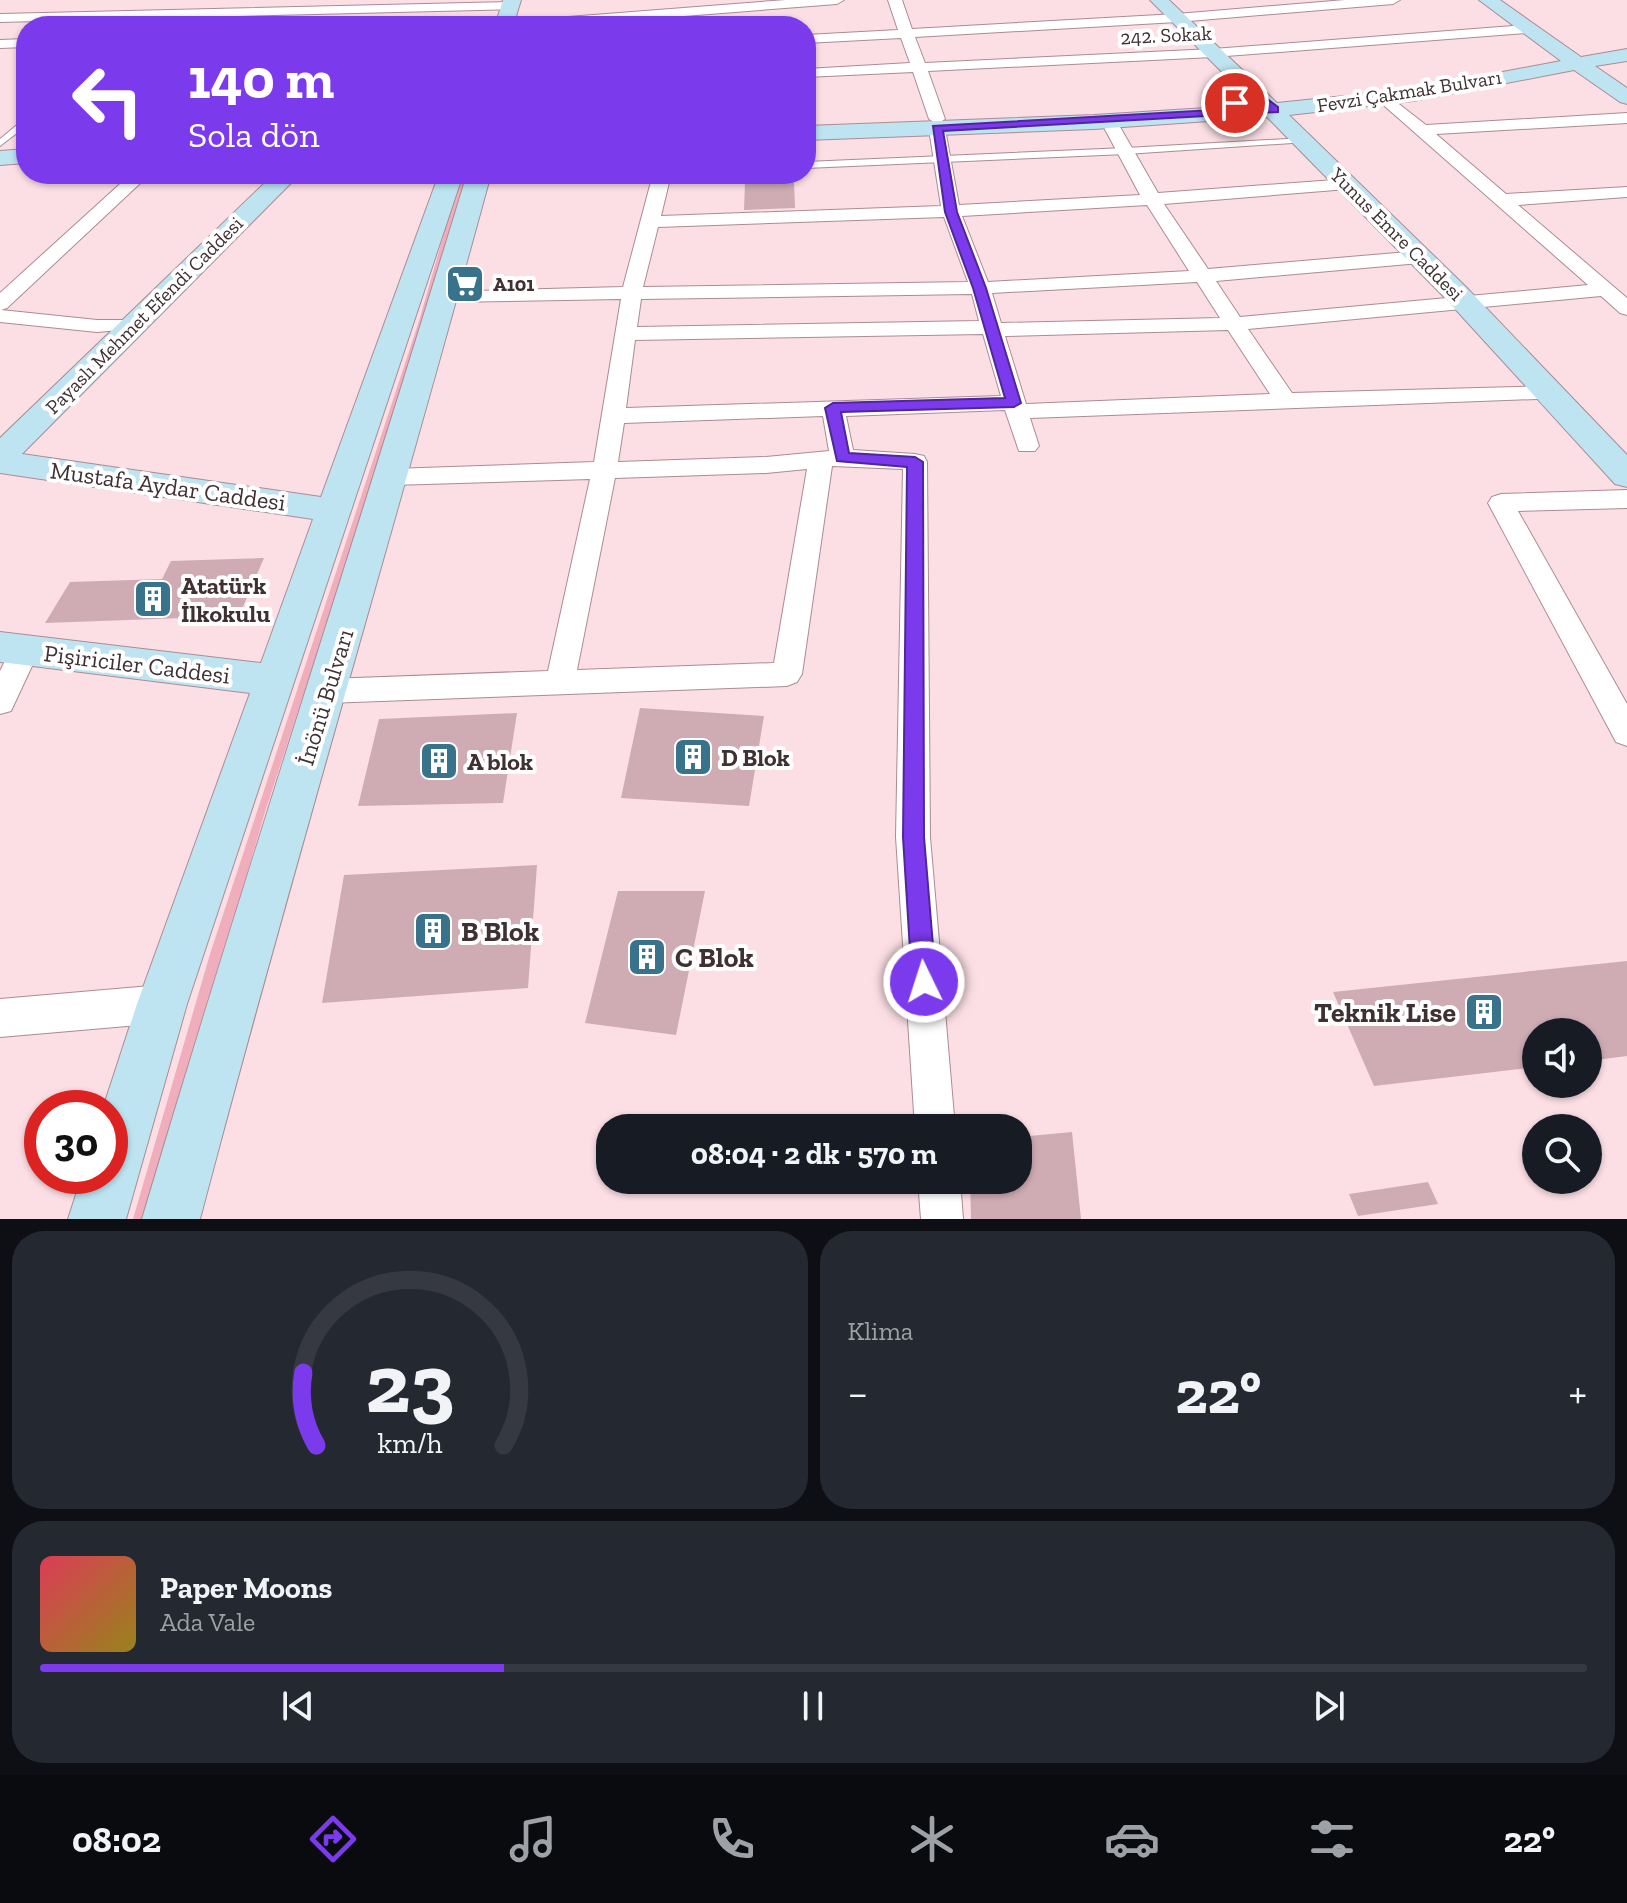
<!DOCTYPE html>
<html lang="tr">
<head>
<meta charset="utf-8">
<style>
	:root { --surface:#171b24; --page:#242831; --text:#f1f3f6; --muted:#9ea1a6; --line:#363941; --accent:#7c3aed }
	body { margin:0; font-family:"Zilla Slab",serif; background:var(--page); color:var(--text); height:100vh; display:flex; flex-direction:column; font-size:30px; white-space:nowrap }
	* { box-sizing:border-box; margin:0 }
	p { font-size:26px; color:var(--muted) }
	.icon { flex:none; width:44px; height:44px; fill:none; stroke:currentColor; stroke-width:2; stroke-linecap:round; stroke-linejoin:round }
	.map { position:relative; height:1219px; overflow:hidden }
	.panel { display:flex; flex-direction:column; gap:12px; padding:12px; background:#0d0f14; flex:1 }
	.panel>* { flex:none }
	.top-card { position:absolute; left:16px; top:16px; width:800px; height:168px; border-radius:32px; box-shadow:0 2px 6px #0004; background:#7c3aed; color:#fff; overflow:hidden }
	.controls { position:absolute; left:1522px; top:1018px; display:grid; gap:16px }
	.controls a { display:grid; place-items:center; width:80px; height:80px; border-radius:50%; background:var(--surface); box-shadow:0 2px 6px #0004; font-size:40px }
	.speed { position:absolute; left:24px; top:1090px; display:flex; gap:16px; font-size:40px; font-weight:700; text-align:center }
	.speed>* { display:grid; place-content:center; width:104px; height:104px; border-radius:50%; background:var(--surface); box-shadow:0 2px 6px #0004; line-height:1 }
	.speed .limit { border:12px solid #d22; background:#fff; color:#111 }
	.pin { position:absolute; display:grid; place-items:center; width:68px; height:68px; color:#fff; margin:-34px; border:4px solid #fff; border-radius:50%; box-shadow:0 2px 8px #0007 }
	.me { position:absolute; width:88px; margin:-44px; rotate:356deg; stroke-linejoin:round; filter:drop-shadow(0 0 6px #0008) }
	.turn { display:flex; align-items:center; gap:28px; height:168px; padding:0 40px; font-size:36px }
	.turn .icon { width:104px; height:104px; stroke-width:2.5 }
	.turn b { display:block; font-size:56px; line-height:68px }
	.big { font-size:60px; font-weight:700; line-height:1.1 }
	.panel .widget { flex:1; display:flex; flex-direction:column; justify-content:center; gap:12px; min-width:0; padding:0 28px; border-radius:32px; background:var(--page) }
	.panel .dial { align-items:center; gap:0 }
	.dial svg { height:208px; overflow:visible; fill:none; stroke:var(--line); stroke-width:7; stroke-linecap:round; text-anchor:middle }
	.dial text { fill:var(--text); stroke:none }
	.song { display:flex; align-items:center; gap:24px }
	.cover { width:96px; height:96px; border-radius:12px; background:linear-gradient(135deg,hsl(350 70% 55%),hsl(50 70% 35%)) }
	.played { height:8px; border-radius:4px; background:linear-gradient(90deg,var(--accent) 30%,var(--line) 30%) }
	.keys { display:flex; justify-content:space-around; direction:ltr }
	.heat { display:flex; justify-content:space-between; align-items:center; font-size:44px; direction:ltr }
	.panel .tiles { flex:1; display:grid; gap:12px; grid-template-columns:1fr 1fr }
	.widget:last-child { grid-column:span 2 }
	.trip { position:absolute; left:596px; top:1114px; width:436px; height:80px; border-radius:32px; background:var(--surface); box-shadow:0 2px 6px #0004; font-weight:700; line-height:80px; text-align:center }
	.tabs { display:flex; height:128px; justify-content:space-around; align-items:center; background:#090b0e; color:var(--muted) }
	.tabs .icon { width:56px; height:56px }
	.tabs .on { color:var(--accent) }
	.tabs b { font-size:36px; color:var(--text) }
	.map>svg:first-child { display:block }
</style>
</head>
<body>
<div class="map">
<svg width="1627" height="1219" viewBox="0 0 1627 1219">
	<rect width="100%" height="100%" fill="#fcdfe5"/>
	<path fill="#f0adbc" d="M 461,174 L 468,174 L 426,320 L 265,812 L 147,1219 L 133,1219 L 210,954 L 419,321 Z"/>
	<g fill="#cfacb4">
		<path d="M 794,181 L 795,208 L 744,210 L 745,182 Z"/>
		<path d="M 264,558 L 239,616 L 45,623 L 70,582 L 162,579 L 171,561 Z"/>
		<path d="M 640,708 L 764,716 L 749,806 L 621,798 Z"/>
		<path d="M 517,713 L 503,803 L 358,806 L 379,719 Z"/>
		<path d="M 537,865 L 528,988 L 322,1003 L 344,875 Z"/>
		<path d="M 618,891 L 705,891 L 676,1035 L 585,1023 Z"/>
		<path d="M 1627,961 L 1627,1056 L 1588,1061 L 1588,1032 L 1536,1032 L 1536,1067 L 1374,1086 L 1333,992 Z"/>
		<path d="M 1072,1132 L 1081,1219 L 971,1219 L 970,1180 L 1018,1180 L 1018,1137 Z"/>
		<path d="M 1428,1182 L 1438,1204 L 1358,1216 L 1349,1194 Z"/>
	</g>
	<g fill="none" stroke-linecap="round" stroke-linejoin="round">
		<defs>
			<g id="lane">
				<path d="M 23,120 L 26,120 L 26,126 L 0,146 L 0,139 Z"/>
				<path d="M 1304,138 L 1308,140 L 1307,142 L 1126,154 L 806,168 L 806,162 L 1126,148 Z"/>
			</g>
			<g id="street">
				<path d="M 786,0 L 844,0 L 837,4 L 556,26 L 522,24 L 529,20 Z"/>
				<path d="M 888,0 L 902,0 L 912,29 L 1177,14 L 1345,0 L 1400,0 L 1393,4 L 1177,22 L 915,37 L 925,63 L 1213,49 L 1527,25 L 1534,29 L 1527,33 L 1213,57 L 928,71 L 945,119 L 937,124 L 929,119 L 913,72 L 806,77 L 806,69 L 910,63 L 901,38 L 806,43 L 806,35 L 898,30 Z"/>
				<path d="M 510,2 L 515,3 L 515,9 L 0,22 L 0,14 Z"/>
				<path d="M 26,39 L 26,47 L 0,48 L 0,40 Z"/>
				<path d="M 1386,94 L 1426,125 L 1627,113 L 1627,123 L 1436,134 L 1506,194 L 1627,187 L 1627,197 L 1518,205 L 1627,298 L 1627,315 L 1620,313 L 1601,296 L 1248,329 L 1292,393 L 1554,386 L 1562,388 L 1565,393 L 1562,398 L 1030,418 L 1039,446 L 1035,451 L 1019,451 L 1005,410 L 846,416 L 853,450 L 915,454 L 924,456 L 927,462 L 930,837 L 955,1128 L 915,1128 L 896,837 L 903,469 L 832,466 L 802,674 L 797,682 L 787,686 L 327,703 L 316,699 L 312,691 L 316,683 L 327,679 L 548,671 L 590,479 L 392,485 L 383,483 L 380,477 L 383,471 L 392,469 L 594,462 L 621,299 L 444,302 L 437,300 L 434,296 L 437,292 L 623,287 L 653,174 L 671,174 L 661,216 L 941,206 L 929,129 L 937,124 L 945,129 L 959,205 L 1140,195 L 1100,120 L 1108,115 L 1116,120 L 1158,193 L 1348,179 L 1357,184 L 1348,189 L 1164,204 L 1208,269 L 1420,251 L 1430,257 L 1420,263 L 1216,281 L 1240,317 L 1588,285 L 1380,102 L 1380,96 ZM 1147,205 L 1189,271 L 988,282 L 962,216 ZM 944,217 L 968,282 L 643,287 L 658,227 ZM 1197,282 L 1220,318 L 1001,323 L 992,293 ZM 972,294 L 979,321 L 637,327 L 641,299 ZM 1228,330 L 1270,394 L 1026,404 L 1005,336 ZM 983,334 L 1001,396 L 626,408 L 635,340 ZM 823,416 L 829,451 L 766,457 L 618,462 L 624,423 ZM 807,469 L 774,663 L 577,670 L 615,478 L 766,473 Z"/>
				<path d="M 131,174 L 150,174 L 7,308 L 1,310 L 97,320 L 143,320 L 147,324 L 143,328 L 97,332 L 0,322 L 0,293 Z"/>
				<path d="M 1627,490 L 1627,508 L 1518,511 L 1627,704 L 1627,746 L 1616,742 L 1488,503 L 1492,497 L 1501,494 Z"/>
				<path d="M 24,640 L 34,643 L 39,651 L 11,711 L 0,714 L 0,671 L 14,643 Z"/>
				<path d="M 162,985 L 175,991 L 181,1004 L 175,1017 L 162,1023 L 0,1037 L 0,999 Z"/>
				<path d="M 918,1180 L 960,1180 L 963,1219 L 921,1219 Z"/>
			</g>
			<g id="secondary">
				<path d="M 503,0 L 521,0 L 513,26 L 495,26 Z"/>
				<path d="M 1150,0 L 1169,0 L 1277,103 L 1413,89 L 1561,61 L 1479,0 L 1500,0 L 1581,57 L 1627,49 L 1627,61 L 1595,66 L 1627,88 L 1627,104 L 1620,102 L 1574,70 L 1413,101 L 1289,115 L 1466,287 L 1627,455 L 1627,487 L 1615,484 L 1446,299 L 1267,117 L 1094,129 L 806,140 L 806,126 L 1094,115 L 1255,105 Z"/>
				<path d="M 26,149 L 26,163 L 0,165 L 0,151 Z"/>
				<path d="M 274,174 L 300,174 L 22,454 L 321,497 L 439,174 L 463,174 L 187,1004 L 126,1219 L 68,1219 L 82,1176 L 110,1176 L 110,1108 L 103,1108 L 137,1004 L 250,693 L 0,662 L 0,632 L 261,663 L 313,519 L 0,473 L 0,438 Z"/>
				<path d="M 467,174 L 491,174 C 396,523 292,869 200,1219 L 142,1219 C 246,869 361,523 467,174 Z"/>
			</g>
		</defs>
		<use href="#lane" stroke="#ac8b92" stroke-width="2"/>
		<use href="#street" stroke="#ac8b92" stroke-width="2"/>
		<use href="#secondary" stroke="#ac8b92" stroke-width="2"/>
		<use href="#lane" fill="#fff" fill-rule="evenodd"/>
		<use href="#street" fill="#fff" fill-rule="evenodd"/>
		<use href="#secondary" fill="#bee4f2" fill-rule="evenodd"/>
	</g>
	<path fill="#7c3aed" stroke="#51269a" stroke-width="2" d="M 1266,98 L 1278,107 L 1278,112 L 943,131 L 957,212 L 986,288 L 1021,403 L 1014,407 L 841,412 L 849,453 L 915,457 L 923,462 L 924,837 L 936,982 L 933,991 L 924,994 L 916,991 L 912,982 L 903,837 L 907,467 L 837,461 L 825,408 L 833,403 L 1005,398 L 973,288 L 945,212 L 933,126 L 1266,107 L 1263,104 L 1235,106 L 1230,103 Z"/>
	<defs>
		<symbol id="supermarket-square" viewBox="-11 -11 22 22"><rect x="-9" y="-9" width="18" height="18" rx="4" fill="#38728b" stroke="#fff"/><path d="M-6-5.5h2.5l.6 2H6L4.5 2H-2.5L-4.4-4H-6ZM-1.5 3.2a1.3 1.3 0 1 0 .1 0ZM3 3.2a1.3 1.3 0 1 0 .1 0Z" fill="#fff"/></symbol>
		<symbol id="building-square" viewBox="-11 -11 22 22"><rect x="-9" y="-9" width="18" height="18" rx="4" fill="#38728b" stroke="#fff"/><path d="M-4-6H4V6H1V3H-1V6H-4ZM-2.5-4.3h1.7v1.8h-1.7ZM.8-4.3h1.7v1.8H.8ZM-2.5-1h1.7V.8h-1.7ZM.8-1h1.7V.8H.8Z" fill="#fff"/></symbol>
	</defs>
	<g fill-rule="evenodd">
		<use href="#supermarket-square" x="443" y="262" width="44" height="44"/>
		<use href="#building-square" x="131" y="577" width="44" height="44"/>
		<use href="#building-square" x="671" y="735" width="44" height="44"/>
		<use href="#building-square" x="417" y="739" width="44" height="44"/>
		<use href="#building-square" x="411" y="909" width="44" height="44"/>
		<use href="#building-square" x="625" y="935" width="44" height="44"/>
		<use href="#building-square" x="1462" y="990" width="44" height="44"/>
	</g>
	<g text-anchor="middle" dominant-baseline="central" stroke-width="8" stroke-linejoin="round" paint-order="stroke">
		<g font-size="20" fill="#3e3033" stroke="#fff">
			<text transform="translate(1166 35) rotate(-3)">242. Sokak</text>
			<text transform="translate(1409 91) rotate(-9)">Fevzi Çakmak Bulvarı</text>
			<text transform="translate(1397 234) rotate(45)">Yunus Emre Caddesi</text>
			<text transform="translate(144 315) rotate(-45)">Payaslı Mehmet Efendi Caddesi</text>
		</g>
		<g font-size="20" font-weight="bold" fill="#3e3033" stroke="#fff" text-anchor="start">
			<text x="493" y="284">A101</text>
		</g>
		<g font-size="24" fill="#3e3033" stroke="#fff">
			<text transform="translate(168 486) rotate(8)">Mustafa Aydar Caddesi</text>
			<text transform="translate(137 664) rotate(7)">Pişiriciler Caddesi</text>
			<text transform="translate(325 697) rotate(-73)">İnönü Bulvarı</text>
		</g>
		<g font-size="24" font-weight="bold" fill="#3e3033" stroke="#fff" text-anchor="start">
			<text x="181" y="585">Atatürk<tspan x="181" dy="28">İlkokulu</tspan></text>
			<text x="721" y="757">D Blok</text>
			<text x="467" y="761">A blok</text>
		</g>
		<g font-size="28" font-weight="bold" fill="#3e3033" stroke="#fff" text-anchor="start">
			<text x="461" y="931">B Blok</text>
			<text x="675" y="957">C Blok</text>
			<text x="1456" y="1012" text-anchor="end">Teknik Lise</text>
		</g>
	</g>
</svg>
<div class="controls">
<a><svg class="icon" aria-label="sound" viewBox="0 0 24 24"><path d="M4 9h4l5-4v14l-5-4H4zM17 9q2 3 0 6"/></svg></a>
<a><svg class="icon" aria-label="search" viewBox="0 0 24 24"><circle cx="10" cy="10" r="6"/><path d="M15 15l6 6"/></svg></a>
</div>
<div class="speed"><div class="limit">30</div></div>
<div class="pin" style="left:1235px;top:103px;background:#d93025"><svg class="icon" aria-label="arrive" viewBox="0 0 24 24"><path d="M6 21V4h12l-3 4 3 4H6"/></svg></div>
<svg class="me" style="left:924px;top:982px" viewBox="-20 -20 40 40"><circle r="17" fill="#7c3aed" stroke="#fff" stroke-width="3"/><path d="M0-11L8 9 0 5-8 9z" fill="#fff"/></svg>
<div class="trip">08:04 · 2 dk · 570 m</div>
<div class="top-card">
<div class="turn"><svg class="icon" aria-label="left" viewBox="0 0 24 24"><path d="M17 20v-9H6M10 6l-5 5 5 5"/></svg><div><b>140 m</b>Sola dön</div></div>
</div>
</div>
<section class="panel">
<div class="tiles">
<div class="widget dial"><svg viewBox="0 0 100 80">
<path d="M14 69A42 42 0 1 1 86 69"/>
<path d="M14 69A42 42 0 0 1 9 41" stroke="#7c3aed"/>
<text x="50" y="56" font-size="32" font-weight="700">23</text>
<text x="50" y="72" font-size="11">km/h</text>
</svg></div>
<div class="widget"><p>Klima</p>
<div class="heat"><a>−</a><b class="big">22°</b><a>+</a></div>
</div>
<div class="widget">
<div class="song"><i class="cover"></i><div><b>Paper Moons</b><p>Ada Vale</p></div></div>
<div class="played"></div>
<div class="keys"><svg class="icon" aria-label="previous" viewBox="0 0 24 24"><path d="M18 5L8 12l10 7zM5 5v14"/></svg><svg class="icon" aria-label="pause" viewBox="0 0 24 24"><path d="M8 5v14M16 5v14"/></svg><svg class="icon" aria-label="next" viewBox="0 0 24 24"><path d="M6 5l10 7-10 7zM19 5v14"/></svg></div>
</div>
</div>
</section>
<nav class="tabs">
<b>08:02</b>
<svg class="icon on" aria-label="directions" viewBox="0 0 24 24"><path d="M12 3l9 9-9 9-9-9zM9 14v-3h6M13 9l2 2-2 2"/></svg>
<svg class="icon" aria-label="music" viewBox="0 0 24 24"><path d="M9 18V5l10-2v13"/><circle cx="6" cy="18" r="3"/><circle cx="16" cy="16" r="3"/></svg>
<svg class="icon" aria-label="phone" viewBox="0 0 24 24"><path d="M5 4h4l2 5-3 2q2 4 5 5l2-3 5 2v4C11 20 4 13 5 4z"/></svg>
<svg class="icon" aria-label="climate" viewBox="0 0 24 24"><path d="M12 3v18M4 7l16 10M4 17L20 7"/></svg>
<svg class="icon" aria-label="car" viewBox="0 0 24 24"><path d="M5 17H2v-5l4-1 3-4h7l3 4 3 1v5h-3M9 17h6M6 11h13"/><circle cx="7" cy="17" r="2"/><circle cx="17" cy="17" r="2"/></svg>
<svg class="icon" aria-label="filters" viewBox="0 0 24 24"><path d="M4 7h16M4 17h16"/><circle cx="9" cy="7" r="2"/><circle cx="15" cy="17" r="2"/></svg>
<b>22°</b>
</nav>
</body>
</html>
